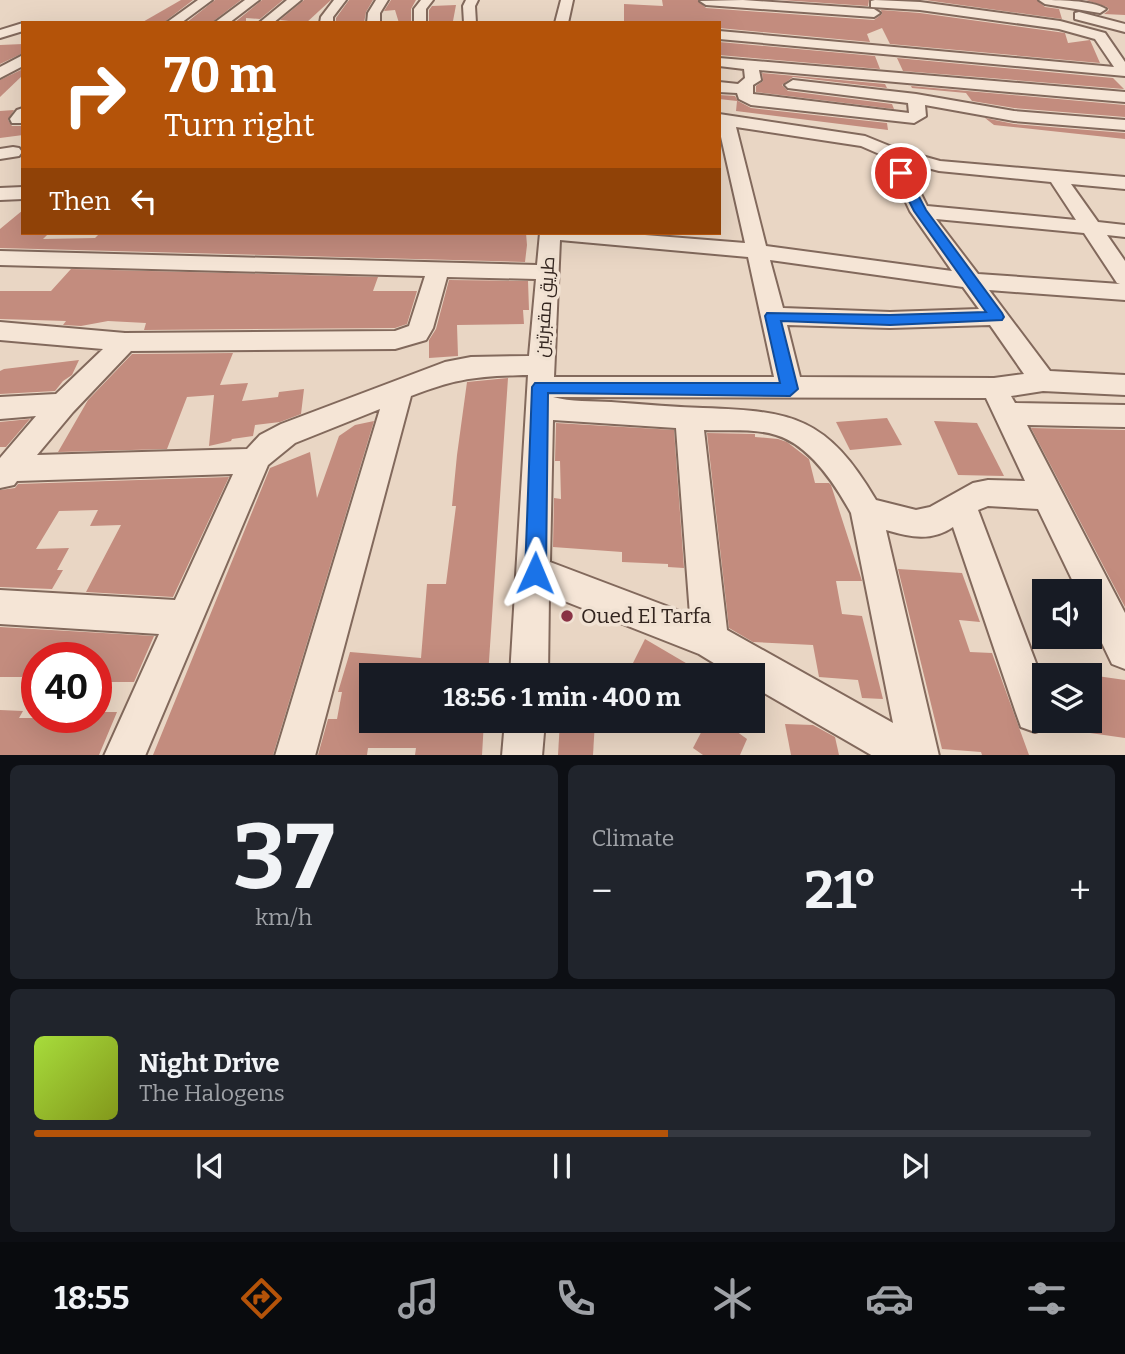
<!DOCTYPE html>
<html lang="en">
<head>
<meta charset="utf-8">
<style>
	:root { --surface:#171b24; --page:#20242c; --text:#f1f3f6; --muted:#9ea1a6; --line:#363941; --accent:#b45309 }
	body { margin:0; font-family:Bitter,Cairo,serif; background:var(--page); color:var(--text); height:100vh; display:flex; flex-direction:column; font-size:26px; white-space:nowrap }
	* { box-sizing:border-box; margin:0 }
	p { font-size:23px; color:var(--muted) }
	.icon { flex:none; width:38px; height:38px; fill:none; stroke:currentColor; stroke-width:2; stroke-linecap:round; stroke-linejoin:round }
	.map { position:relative; height:755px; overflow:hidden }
	.details { display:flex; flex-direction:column; gap:10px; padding:10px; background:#0d0f14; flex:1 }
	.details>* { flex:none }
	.guide { position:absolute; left:21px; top:21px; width:700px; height:214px; border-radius:0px; box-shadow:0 7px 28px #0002; background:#b45309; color:#fff; overflow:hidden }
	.buttons { position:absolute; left:1032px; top:579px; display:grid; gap:14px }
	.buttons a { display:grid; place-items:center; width:70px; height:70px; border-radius:0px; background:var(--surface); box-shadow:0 7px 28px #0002; font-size:35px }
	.speed { position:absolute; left:21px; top:642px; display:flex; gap:14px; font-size:35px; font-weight:700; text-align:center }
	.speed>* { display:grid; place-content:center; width:91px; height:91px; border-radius:50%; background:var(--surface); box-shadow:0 7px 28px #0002; line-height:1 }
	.speed .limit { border:10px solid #d22; background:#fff; color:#111 }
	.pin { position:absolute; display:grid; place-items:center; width:60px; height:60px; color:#fff; margin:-30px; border:4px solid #fff; border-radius:50%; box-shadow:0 2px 7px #0007 }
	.me { position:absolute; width:77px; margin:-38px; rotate:1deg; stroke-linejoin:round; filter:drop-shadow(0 0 5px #0008) }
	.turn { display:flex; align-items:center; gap:24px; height:147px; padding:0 28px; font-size:32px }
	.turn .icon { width:91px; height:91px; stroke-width:2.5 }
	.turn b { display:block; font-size:49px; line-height:60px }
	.then { display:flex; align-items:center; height:66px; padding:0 28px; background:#0003; gap:14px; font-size:26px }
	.big { font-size:52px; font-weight:700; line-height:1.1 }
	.details .card { flex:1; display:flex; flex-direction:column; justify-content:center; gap:10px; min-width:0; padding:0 24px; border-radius:10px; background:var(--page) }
	.details .dial { align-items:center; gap:0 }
	.dial b { font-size:91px; line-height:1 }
	.song { display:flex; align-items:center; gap:21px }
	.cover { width:84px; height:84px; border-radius:10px; background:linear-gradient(135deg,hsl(80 70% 55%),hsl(70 70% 35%)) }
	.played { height:7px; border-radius:4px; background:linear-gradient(90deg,var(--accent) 60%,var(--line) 60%) }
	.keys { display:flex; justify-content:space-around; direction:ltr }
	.heat { display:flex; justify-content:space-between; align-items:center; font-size:38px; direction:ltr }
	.details .tiles { flex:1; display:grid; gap:10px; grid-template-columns:1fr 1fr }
	.card:last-child { grid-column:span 2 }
	.trip { position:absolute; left:359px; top:663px; width:406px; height:70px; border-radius:0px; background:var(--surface); box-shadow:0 7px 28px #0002; font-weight:700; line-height:70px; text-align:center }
	.tab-bar { display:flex; height:112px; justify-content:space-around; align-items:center; background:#090b0e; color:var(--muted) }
	.tab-bar .icon { width:49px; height:49px }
	.tab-bar .selected { color:var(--accent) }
	.tab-bar b { font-size:32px; color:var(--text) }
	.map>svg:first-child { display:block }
</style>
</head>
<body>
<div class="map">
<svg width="1125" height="756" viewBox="0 0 1125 756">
	<rect width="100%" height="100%" fill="#e9d6c4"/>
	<g fill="#c38c7e">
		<path d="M 181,0 L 193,0 L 163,23 L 141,23 Z"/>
		<path d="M 215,0 L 241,0 L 211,23 L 186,23 Z"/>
		<path d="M 262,0 L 283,0 L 260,19 L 246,18 L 246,23 L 234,23 Z"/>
		<path d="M 304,0 L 331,0 L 306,23 L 280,20 Z"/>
		<path d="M 349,0 L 373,0 L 366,12 L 364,23 L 336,23 L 336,18 Z"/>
		<path d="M 391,0 L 416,0 L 411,9 L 411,23 L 399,23 L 395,10 L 384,11 Z"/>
		<path d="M 662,0 L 698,0 L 706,8 L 874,20 L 882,14 L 881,10 L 920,13 L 1058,32 L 1065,33 L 1068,43 L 1090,40 L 1100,63 L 890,44 L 882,28 L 867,34 L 870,42 L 719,28 L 719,23 L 624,23 L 624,4 L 663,6 Z"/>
		<path d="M 781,0 L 869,0 L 868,6 Z"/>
		<path d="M 925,0 L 1037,0 L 1045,7 L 1059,9 L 1062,19 Z"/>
		<path d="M 1086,0 L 1125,0 L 1125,15 L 1104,14 L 1109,10 L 1107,7 Z"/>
		<path d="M 456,5 L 453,21 L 429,23 L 429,10 L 432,6 Z"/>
		<path d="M 719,42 L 875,56 L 880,69 L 719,55 Z"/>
		<path d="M 23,44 L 23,53 L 0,64 L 0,45 Z"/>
		<path d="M 897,58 L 1113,78 L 1124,89 L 903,71 Z"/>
		<path d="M 23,69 L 23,75 L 0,97 L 0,80 Z"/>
		<path d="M 762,73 L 885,84 L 887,88 L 793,77 L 782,85 L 788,91 L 892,104 L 894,109 L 756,92 L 756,86 L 763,81 Z"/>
		<path d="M 911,86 L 1125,105 L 1125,117 L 1014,108 L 972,101 L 966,93 L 912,88 Z"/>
		<path d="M 719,95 L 735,96 L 738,101 L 751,108 L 887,123 L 888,130 L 736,111 L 737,101 L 719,99 Z"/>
		<path d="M 14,110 L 8,120 L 12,126 L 23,126 L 23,135 L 0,138 L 0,111 Z"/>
		<path d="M 985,118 L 1014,124 L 1125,133 L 1125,139 L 994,125 Z"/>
		<path d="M 23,210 L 23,233 L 48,234 L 43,239 L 95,238 L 100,233 L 526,233 L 527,245 L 525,262 L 0,248 L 0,229 Z"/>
		<path d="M 71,269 L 378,277 L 373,291 L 417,291 L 407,324 L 395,328 L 144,330 L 146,323 L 108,321 L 81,326 L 63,325 L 66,321 L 0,319 L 0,291 L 51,291 Z"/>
		<path d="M 449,280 L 528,281 L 529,310 L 523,310 L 524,324 L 457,325 L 458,356 L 429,358 L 429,340 L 436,329 Z"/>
		<path d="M 233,353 L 220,385 L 248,383 L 242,401 L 278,397 L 279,392 L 304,389 L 301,414 L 280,422 L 255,425 L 253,436 L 232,439 L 231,441 L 209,446 L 214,395 L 187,397 L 167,449 L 58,452 L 88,400 L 132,354 Z"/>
		<path d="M 79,360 L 72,375 L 63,381 L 55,391 L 0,394 L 0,371 L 4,369 Z"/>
		<path d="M 508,378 L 488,676 L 371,676 L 371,721 L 484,721 L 482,755 L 415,755 L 416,748 L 368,748 L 367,755 L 318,755 L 328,719 L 337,719 L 342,692 L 338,692 L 350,652 L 421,658 L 427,584 L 446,584 L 456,506 L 452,506 L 457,455 L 467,382 Z"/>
		<path d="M 887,418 L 902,445 L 850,450 L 836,422 Z"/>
		<path d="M 30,419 L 6,447 L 0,447 L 0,422 Z"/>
		<path d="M 374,421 L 273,755 L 153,755 L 270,468 L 310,452 L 317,498 L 339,436 L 355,425 Z"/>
		<path d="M 934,421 L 977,423 L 1004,476 L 958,475 Z"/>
		<path d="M 556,423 L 674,430 L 684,568 L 668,567 L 668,564 L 622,562 L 622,552 L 553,547 L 554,498 L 561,499 L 560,461 L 555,461 Z"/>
		<path d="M 1031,428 L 1125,430 L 1125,607 Z"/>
		<path d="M 707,433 L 755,434 L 755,437 L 778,439 L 787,442 L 809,459 L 815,483 L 829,483 L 831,485 L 862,581 L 836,581 L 842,614 L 862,616 L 883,699 L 862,698 L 858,680 L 819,677 L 813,645 L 753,642 L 729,628 Z"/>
		<path d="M 229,477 L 173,597 L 86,592 L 121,525 L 90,526 L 98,510 L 59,511 L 36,549 L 69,548 L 57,570 L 63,570 L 52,589 L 0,587 L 0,490 L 15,488 L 18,484 Z"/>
		<path d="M 898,569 L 962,573 L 980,622 L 959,620 L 970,652 L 992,653 L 1029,755 L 982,755 L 981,752 L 942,749 Z"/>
		<path d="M 0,627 L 154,636 L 134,682 L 96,682 L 96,658 L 33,658 L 22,677 L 0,677 Z"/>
		<path d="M 645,639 L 708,676 L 649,676 L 632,665 Z"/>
		<path d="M 1090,675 L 1125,680 L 1125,738 L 1090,733 Z"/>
		<path d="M 0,710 L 23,711 L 19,718 L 55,718 L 49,730 L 80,730 L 86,718 L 96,718 L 96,712 L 117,712 L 99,755 L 0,755 Z"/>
		<path d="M 560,721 L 595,721 L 593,755 L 558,755 Z"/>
		<path d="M 707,721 L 722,721 L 747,739 L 740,755 L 703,755 L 693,748 Z"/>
		<path d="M 785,724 L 813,725 L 835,737 L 839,755 L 791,755 Z"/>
	</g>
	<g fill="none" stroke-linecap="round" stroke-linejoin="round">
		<defs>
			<g id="minor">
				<path d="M 198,0 L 212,0 L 181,23 L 166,23 Z"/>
				<path d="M 245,0 L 259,0 L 229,23 L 214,23 Z"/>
				<path d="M 287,0 L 301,0 L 273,23 L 259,23 Z"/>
				<path d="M 334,0 L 346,0 L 333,17 L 333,23 L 320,23 L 321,17 Z"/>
				<path d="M 376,0 L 388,0 L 380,13 L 380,23 L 367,23 L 368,13 Z"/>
				<path d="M 421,0 L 433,0 L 426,9 L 426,23 L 414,23 L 414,9 Z"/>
				<path d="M 466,0 L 478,0 L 475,6 L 476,23 L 464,23 L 463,6 Z"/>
				<path d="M 561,0 L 573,0 L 568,23 L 555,23 Z"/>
				<path d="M 743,0 L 874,9 L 880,13 L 874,17 L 706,5 L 700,1 Z"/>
				<path d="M 875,0 L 920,2 L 1060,21 L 1105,33 L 1125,62 L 1125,76 L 719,39 L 719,31 L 1114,67 L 1095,39 L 1059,29 L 920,10 L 871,7 L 871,1 Z"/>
				<path d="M 1039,0 C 1058,0 1091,0 1106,9 L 1100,13 L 1045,4 Z"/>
				<path d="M 1079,12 L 1125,24 L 1125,32 L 1075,19 L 1075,13 Z"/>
				<path d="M 23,23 L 23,31 L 0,38 L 0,30 Z"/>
				<path d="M 23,55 L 23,66 L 0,78 L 0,67 Z"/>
				<path d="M 719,58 L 1125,92 L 1125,102 L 759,70 L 761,80 L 753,85 L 753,94 L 909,113 L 908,103 L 788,88 L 785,85 L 793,80 L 916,94 L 1014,111 L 1125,120 L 1125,130 L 1014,121 L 925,105 L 926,116 L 914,123 L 751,105 L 739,99 L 737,93 L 719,92 L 719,82 L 738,84 L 745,78 L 744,69 L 719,66 Z"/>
				<path d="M 23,108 L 23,123 L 12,123 L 10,119 L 17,110 Z"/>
				<path d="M 719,114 L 865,136 L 897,149 L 940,161 L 1125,177 L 1125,189 L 1071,184 L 1098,222 L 1125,225 L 1125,237 L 1107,235 L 1125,261 L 1125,300 L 989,290 L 1050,371 L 1125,375 L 1125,395 L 1043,391 L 1011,396 L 1015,403 L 1125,405 L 1125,427 L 1027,425 L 1125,613 L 1125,669 L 1112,664 L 1090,618 L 1090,592 L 1078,592 L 1038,509 L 988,506 L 978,510 L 1045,687 L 1045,721 L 1051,721 L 1049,727 L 1035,732 L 1021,727 L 1016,713 L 953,527 C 931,542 910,537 886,530 L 939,756 L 873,756 L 752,686 L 752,676 L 735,676 L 699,654 L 549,595 L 548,676 L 510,676 L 528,375 C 478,376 457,378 411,396 L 315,756 L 275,756 L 380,409 L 295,443 L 268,465 L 145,756 L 104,756 L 159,634 L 0,624 L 0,590 L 175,600 L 233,474 L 17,481 L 14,485 L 0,488 L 0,458 L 36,416 L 0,419 L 0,397 L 56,394 L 103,349 L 0,340 L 0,322 L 125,333 L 395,331 L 409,326 L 425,276 L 0,265 L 0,251 L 537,265 L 540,233 L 620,233 L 745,243 L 719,128 ZM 736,127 L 861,146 L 884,156 L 910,211 L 952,271 L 766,246 ZM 905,162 L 939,171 L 1051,182 L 1076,220 L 927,206 ZM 936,219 L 1084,233 L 1117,283 L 1120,284 L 978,274 ZM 560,240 L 748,257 L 774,377 L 554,377 ZM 770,260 L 963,287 L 979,309 L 890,312 L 783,308 ZM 447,277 L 536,279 L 529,356 L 471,357 L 445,362 L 281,424 L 260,435 L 247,449 L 37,455 L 73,412 L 131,351 L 395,349 L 426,340 L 433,328 ZM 787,325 L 890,328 L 990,325 L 1024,374 L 994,378 L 800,377 ZM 553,397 L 986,398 L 1025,481 L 988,480 L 973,483 L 930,507 L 916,510 L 876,500 C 827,417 793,411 703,408 C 672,407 642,404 611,402 C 593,401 570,402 553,397 ZM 553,420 L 676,428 L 690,615 L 550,562 ZM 704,430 C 727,431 754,428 776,435 C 810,445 835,484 851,513 L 893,723 L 727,630 Z"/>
				<path d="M 13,147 L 19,148 L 22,152 L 19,156 L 0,159 L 0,149 Z"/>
				<path d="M 23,187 L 23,199 L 0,200 L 0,188 Z"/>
				<path d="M 505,721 L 545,721 L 542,756 L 502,756 Z"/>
			</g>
		</defs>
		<use href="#minor" stroke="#82695c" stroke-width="4"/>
		<use href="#minor" fill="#f5e5d6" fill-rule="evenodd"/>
	</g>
	<path fill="#1a73e8" stroke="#114b97" stroke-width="2" d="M 897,170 L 905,170 L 926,210 L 1002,313 L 1004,317 L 1002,320 L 890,325 L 781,321 L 798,389 L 790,396 L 548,393 L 546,573 L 543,580 L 535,583 L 528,580 L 525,573 L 532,387 L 535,383 L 780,383 L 765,316 L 767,313 L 890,315 L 986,312 L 914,211 L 895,173 Z"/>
	<circle fill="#8a3245" stroke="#f1e2d3" stroke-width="2.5" cx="567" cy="616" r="7"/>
	<g text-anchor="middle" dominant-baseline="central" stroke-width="7" stroke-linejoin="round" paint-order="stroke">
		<g font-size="18" fill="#33251f" stroke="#f1e2d3">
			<text transform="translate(545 307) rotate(-86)">طريق مقبرتين</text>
		</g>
		<g font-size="21" fill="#33251f" stroke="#f1e2d3" text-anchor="start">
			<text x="581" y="616">Oued El Tarfa</text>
		</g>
	</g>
</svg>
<div class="buttons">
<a><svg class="icon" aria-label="sound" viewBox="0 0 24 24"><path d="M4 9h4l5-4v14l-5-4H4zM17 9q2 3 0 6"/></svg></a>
<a><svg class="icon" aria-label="layers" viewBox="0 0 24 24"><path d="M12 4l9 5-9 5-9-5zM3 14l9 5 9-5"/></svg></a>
</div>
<div class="speed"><div class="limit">40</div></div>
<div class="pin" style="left:901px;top:173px;background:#d93025"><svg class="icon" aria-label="arrive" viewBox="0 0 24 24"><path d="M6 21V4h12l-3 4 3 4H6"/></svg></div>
<svg class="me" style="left:535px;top:573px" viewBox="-20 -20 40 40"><path d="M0-17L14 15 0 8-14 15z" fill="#1a73e8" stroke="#fff" stroke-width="4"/></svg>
<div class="trip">18:56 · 1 min · 400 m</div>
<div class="guide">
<div class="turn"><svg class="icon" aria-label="right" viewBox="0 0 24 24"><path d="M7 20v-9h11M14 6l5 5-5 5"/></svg><div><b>70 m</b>Turn right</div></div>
<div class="then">Then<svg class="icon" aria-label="left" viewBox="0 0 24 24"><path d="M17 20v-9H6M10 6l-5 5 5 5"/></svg></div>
</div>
</div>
<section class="details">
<div class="tiles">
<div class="card dial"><b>37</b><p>km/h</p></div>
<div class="card"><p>Climate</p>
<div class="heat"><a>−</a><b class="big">21°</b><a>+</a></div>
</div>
<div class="card">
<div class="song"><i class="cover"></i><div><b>Night Drive</b><p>The Halogens</p></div></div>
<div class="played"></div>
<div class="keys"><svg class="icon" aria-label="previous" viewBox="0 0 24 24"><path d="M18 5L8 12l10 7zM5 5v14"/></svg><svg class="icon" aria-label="pause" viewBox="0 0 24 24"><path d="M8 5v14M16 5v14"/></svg><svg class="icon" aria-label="next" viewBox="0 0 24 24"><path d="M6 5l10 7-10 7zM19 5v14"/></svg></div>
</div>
</div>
</section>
<nav class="tab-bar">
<b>18:55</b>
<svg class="icon selected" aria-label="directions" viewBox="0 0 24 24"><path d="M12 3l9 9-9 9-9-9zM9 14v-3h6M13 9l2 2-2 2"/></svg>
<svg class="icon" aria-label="music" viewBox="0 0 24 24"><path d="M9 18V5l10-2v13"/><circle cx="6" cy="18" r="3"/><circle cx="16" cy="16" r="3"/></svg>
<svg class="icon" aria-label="phone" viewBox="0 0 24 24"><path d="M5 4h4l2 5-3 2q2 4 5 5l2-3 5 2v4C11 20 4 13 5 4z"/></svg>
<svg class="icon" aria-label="climate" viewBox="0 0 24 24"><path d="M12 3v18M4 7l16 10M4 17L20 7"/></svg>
<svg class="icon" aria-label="car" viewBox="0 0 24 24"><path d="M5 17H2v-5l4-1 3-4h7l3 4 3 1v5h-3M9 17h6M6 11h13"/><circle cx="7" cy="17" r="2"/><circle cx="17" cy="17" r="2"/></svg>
<svg class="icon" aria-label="filters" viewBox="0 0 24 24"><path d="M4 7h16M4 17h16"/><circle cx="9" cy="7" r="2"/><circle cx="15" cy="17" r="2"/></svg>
</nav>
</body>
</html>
